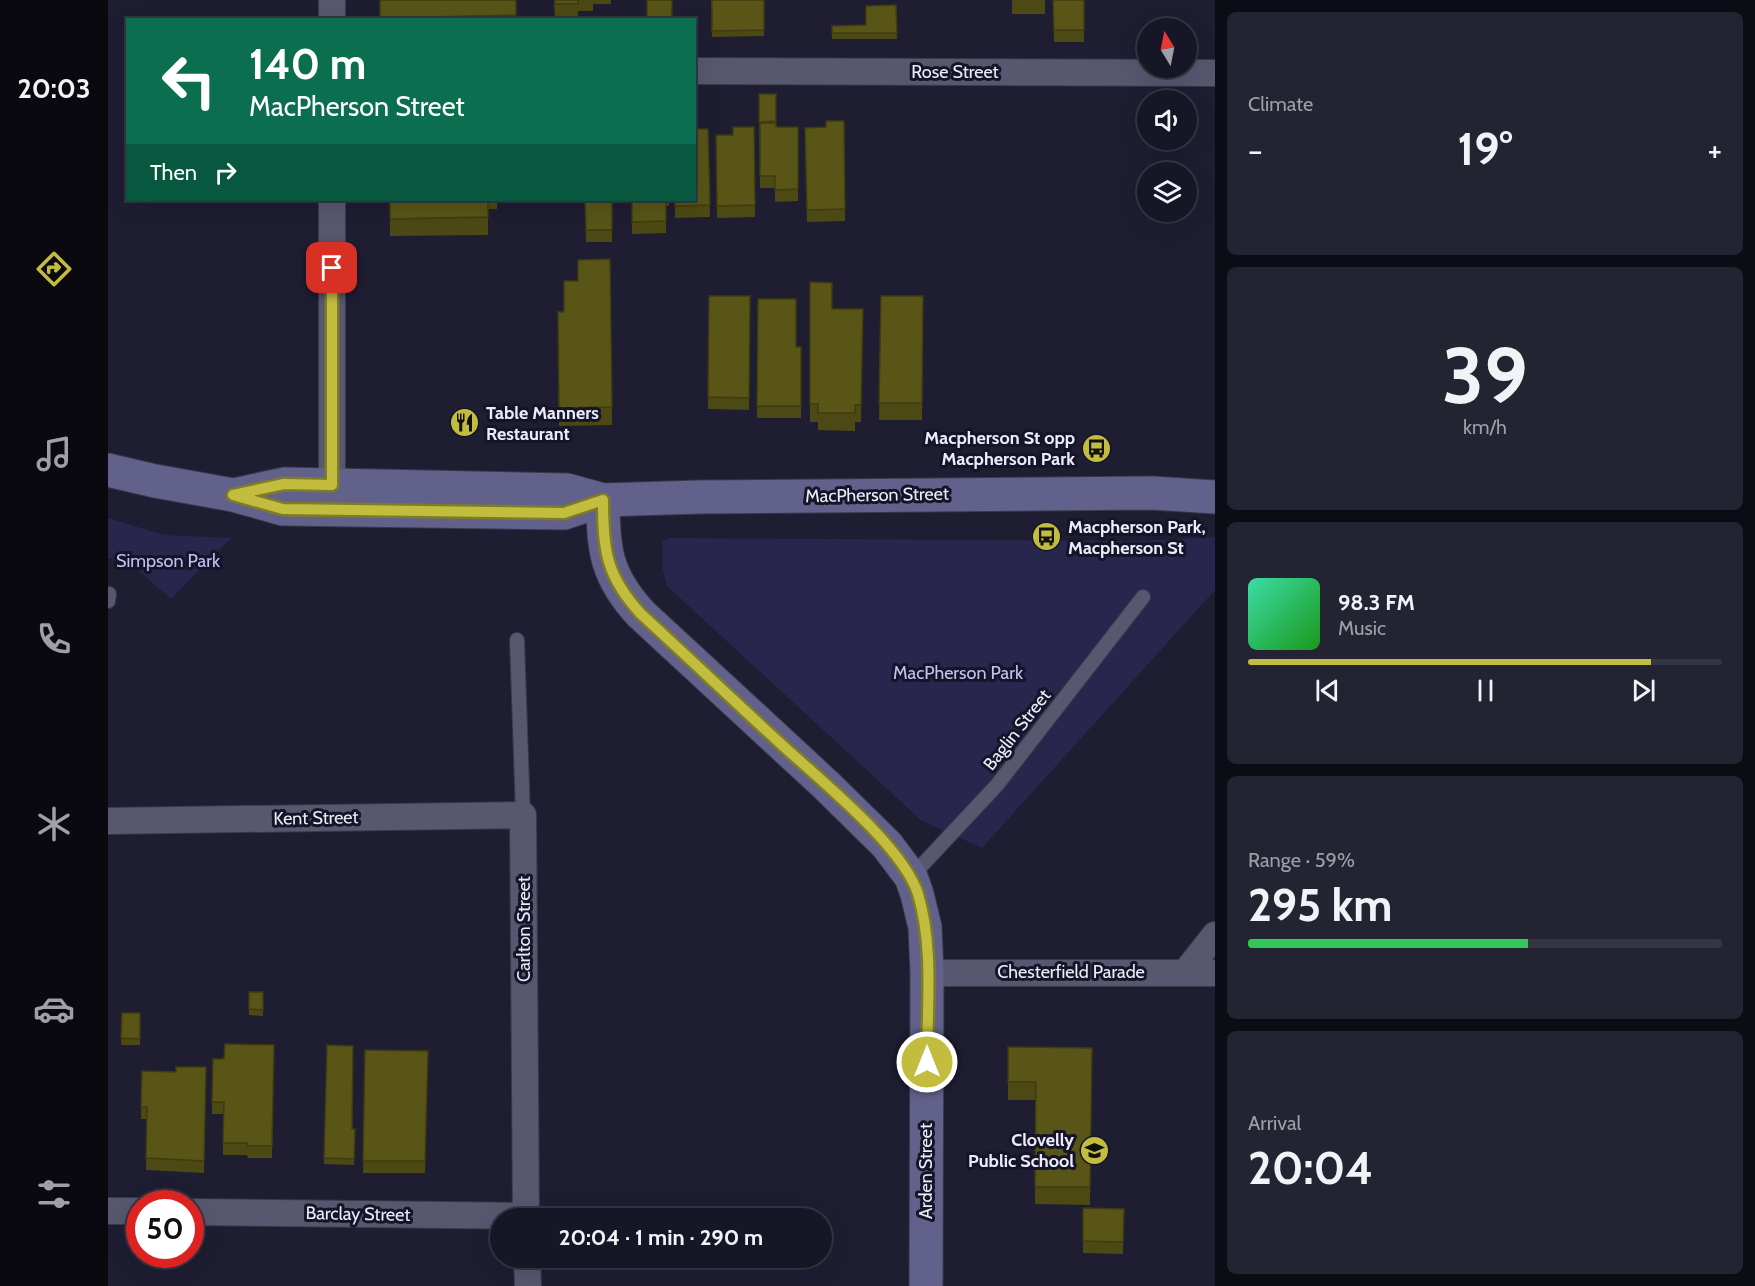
<!DOCTYPE html>
<html lang="en">
<head>
<meta charset="utf-8">
<style>
	:root { --surface:#161626; --page:#232332; --text:#f1f3f6; --muted:#9e9fa7; --line:#353543; --accent:#c2bd3f }
	body { margin:0; font-family:Cabin,sans-serif; background:var(--page); color:var(--text); height:100vh; display:flex; flex-direction:column; font-size:22px; white-space:nowrap }
	* { box-sizing:border-box; margin:0 }
	p { font-size:20px; color:var(--muted) }
	.icon { flex:none; width:33px; height:33px; fill:none; stroke:currentColor; stroke-width:2; stroke-linecap:round; stroke-linejoin:round }
	.map { position:relative; flex:1; overflow:hidden }
	.drawer { display:flex; flex-direction:column; gap:12px; padding:12px; background:#0c0c15; width:540px }
	.drawer>* { flex:none }
	.top-card { position:absolute; left:18px; top:18px; width:570px; height:183px; border-radius:0px; box-shadow:0 6px 24px #0002,0 0 0 2px var(--line); background:#0b6e4f; color:#fff; overflow:hidden }
	.needle { width:39px; rotate:350deg }
	.tools { position:absolute; left:1029px; top:18px; display:grid; gap:12px }
	.tools a { display:grid; place-items:center; width:60px; height:60px; border-radius:50%; background:var(--surface); box-shadow:0 6px 24px #0002,0 0 0 2px var(--line); font-size:30px }
	.speed { position:absolute; left:18px; top:1190px; display:flex; gap:12px; font-size:30px; font-weight:700; text-align:center }
	.speed>* { display:grid; place-content:center; width:78px; height:78px; border-radius:50%; background:var(--surface); box-shadow:0 6px 24px #0002,0 0 0 2px var(--line); line-height:1 }
	.speed .limit { border:9px solid #d22; background:#fff; color:#111 }
	.pin { position:absolute; display:grid; place-items:center; width:51px; height:51px; color:#fff; margin:-26px; border-radius:12px; box-shadow:0 3px 9px #0006 }
	.me { position:absolute; width:66px; margin:-33px; rotate:0deg; stroke-linejoin:round; filter:drop-shadow(0 0 4px #0008) }
	.turn { display:flex; align-items:center; gap:21px; height:126px; padding:0 24px; font-size:27px }
	.turn .icon { width:78px; height:78px; stroke-width:2.5 }
	.turn b { display:block; font-size:42px; line-height:51px }
	.then { display:flex; align-items:center; height:57px; padding:0 24px; background:#0003; gap:12px; font-size:22px }
	.big { font-size:45px; font-weight:700; line-height:1.1 }
	.drawer .card { flex:1; display:flex; flex-direction:column; justify-content:center; gap:9px; min-width:0; padding:0 21px; border-radius:9px; background:var(--page) }
	.drawer .dial { align-items:center; gap:0 }
	.dial b { font-size:78px; line-height:1 }
	.song { display:flex; align-items:center; gap:18px }
	.cover { width:72px; height:72px; border-radius:9px; background:linear-gradient(135deg,hsl(160 70% 55%),hsl(120 70% 35%)) }
	.played { height:6px; border-radius:3px; background:linear-gradient(90deg,var(--accent) 85%,var(--line) 85%) }
	.keys { display:flex; justify-content:space-around; direction:ltr }
	.heat { display:flex; justify-content:space-between; align-items:center; font-size:33px; direction:ltr }
	.charge { height:9px; border-radius:4px; background:linear-gradient(90deg,#34c759 59%,var(--line) 0) }
	.trip { position:absolute; left:382px; top:1208px; width:342px; height:60px; border-radius:30px; background:var(--surface); box-shadow:0 6px 24px #0002,0 0 0 2px var(--line); font-weight:700; line-height:60px; text-align:center }
	main { display:flex; flex:1; min-height:0 }
	.menu { display:flex; flex-direction:column; width:108px; justify-content:space-around; align-items:center; background:#09090f; color:var(--muted) }
	.menu .icon { width:42px; height:42px }
	.menu .selected { color:var(--accent) }
	.menu b { font-size:27px; color:var(--text) }
	.map>svg:first-child { display:block }
</style>
</head>
<body>
<main>
<nav class="menu">
<b>20:03</b>
<svg class="icon selected" aria-label="directions" viewBox="0 0 24 24"><path d="M12 3l9 9-9 9-9-9zM9 14v-3h6M13 9l2 2-2 2"/></svg>
<svg class="icon" aria-label="music" viewBox="0 0 24 24"><path d="M9 18V5l10-2v13"/><circle cx="6" cy="18" r="3"/><circle cx="16" cy="16" r="3"/></svg>
<svg class="icon" aria-label="phone" viewBox="0 0 24 24"><path d="M5 4h4l2 5-3 2q2 4 5 5l2-3 5 2v4C11 20 4 13 5 4z"/></svg>
<svg class="icon" aria-label="climate" viewBox="0 0 24 24"><path d="M12 3v18M4 7l16 10M4 17L20 7"/></svg>
<svg class="icon" aria-label="car" viewBox="0 0 24 24"><path d="M5 17H2v-5l4-1 3-4h7l3 4 3 1v5h-3M9 17h6M6 11h13"/><circle cx="7" cy="17" r="2"/><circle cx="17" cy="17" r="2"/></svg>
<svg class="icon" aria-label="filters" viewBox="0 0 24 24"><path d="M4 7h16M4 17h16"/><circle cx="9" cy="7" r="2"/><circle cx="15" cy="17" r="2"/></svg>
</nav>
<div class="map">
<svg width="1107" height="1286" viewBox="0 0 1107 1286">
	<rect width="100%" height="100%" fill="#1e1d32"/>
	<g fill="#28264c">
		<path d="M 0,518 L 56,535 L 123,538 L 63,599 L 27,567 L 0,558 Z"/>
		<path d="M 1107,537 L 1107,590 L 874,848 L 814,821 L 559,586 L 555,571 L 554,542 L 560,538 L 1026,541 Z"/>
	</g>
	<g fill="none" stroke-linecap="round" stroke-linejoin="round">
		<defs>
			<g id="lane">
				<path d="M 0,601 L 1,594"/>
				<path d="M 409,640 L 415,815"/>
				<path d="M 803,877 L 889,785 L 1035,597"/>
			</g>
			<g id="street">
				<path d="M 224,20 L 224,0"/>
				<path d="M 586,71 L 1107,73"/>
				<path d="M 224,200 L 224,485"/>
				<path d="M 0,821 L 415,815 L 418,1218"/>
				<path d="M 819,973 L 1107,973"/>
				<path d="M 1077,973 L 1107,935"/>
				<path d="M 0,1211 L 32,1211"/>
				<path d="M 82,1212 L 418,1216"/>
				<path d="M 419,1257 L 420,1286"/>
			</g>
			<g id="secondary">
				<path d="M 0,470 L 47,481 L 125,495 L 175,509 L 456,513 L 495,500 L 592,497 L 1044,493 L 1107,497"/>
				<path d="M 130,494 L 176,484 L 459,490 L 495,500"/>
				<path d="M 495,500 C 495,550 498,576 533,614 L 718,785 L 779,845 L 803,877 L 809,894 L 817,927 L 819,973 L 818,1286"/>
			</g>
		</defs>
		<use href="#lane" stroke="#3a394a" stroke-width="16"/>
		<use href="#street" stroke="#3a394a" stroke-width="28"/>
		<use href="#secondary" stroke="#3a394a" stroke-width="35"/>
		<use href="#lane" stroke="#575870" stroke-width="14"/>
		<use href="#street" stroke="#575870" stroke-width="26"/>
		<use href="#secondary" stroke="#61618c" stroke-width="33"/>
	</g>
	<g fill="#4c4914">
		<rect x="272" y="0" width="136" height="20"/>
		<path d="M 446,0 L 503,0 L 503,4 L 485,4 L 485,11 L 470,11 L 470,20 L 447,20 Z"/>
		<path d="M 603,0 L 656,0 L 656,36 L 604,37 Z"/>
		<rect x="904" y="0" width="33" height="14"/>
		<path d="M 945,0 L 976,0 L 976,42 L 946,42 Z"/>
		<path d="M 788,5 L 789,39 L 724,39 L 724,26 L 758,25 Z"/>
		<path d="M 651,94 L 668,94 L 668,127 L 690,127 L 690,201 L 667,202 L 667,188 L 652,188 Z"/>
		<path d="M 736,121 L 737,221 L 699,222 L 697,128 L 718,127 Z"/>
		<path d="M 646,127 L 647,217 L 609,218 L 608,135 L 625,135 Z"/>
		<path d="M 600,129 L 602,217 L 567,218 L 567,200 Z"/>
		<path d="M 282,200 L 389,200 L 389,209 L 380,209 L 380,235 L 282,236 Z"/>
		<path d="M 477,200 L 504,200 L 504,242 L 478,242 Z"/>
		<path d="M 524,200 L 561,200 L 561,206 L 558,206 L 558,233 L 524,234 Z"/>
		<path d="M 502,259 L 504,425 L 451,426 L 450,312 L 456,312 L 470,281 Z"/>
		<path d="M 702,282 L 724,309 L 755,309 L 753,422 L 747,422 L 747,431 L 710,430 L 710,422 L 702,422 Z"/>
		<path d="M 601,296 L 642,296 L 641,410 L 600,409 Z"/>
		<path d="M 773,296 L 815,296 L 814,420 L 771,420 Z"/>
		<path d="M 650,299 L 688,347 L 693,347 L 693,418 L 649,418 Z"/>
		<path d="M 141,992 L 155,992 L 155,1016 L 141,1015 Z"/>
		<path d="M 14,1013 L 32,1013 L 32,1045 L 13,1045 Z"/>
		<path d="M 166,1045 L 164,1158 L 140,1158 L 139,1155 L 115,1155 L 115,1114 L 104,1114 L 104,1102 L 116,1059 Z"/>
		<path d="M 219,1045 L 244,1129 L 247,1129 L 246,1165 L 216,1164 Z"/>
		<path d="M 900,1047 L 984,1048 L 982,1205 L 927,1204 L 928,1100 L 900,1100 Z"/>
		<path d="M 257,1050 L 320,1051 L 317,1173 L 255,1173 Z"/>
		<path d="M 98,1067 L 96,1173 L 38,1170 L 39,1119 L 33,1119 L 34,1071 L 68,1072 Z"/>
		<path d="M 975,1208 L 1016,1209 L 1015,1254 L 975,1253 Z"/>
	</g>
	<g fill="#585517" stroke="#3e3c10" stroke-width="1.5">
		<path d="M 272,0 L 408,0 L 408,15 L 272,18 Z"/>
		<rect x="447" y="0" width="23" height="4"/>
		<rect x="539" y="0" width="25" height="20"/>
		<path d="M 604,0 L 656,0 L 656,30 L 604,31 Z"/>
		<path d="M 945,0 L 976,0 L 976,30 L 946,30 Z"/>
		<path d="M 788,5 L 789,33 L 724,33 L 724,26 L 758,25 L 758,6 Z"/>
		<path d="M 651,94 L 668,94 L 668,121 L 651,122 Z"/>
		<path d="M 718,121 L 736,121 L 737,209 L 699,210 L 697,128 L 718,127 Z"/>
		<path d="M 652,123 L 668,123 L 668,127 L 690,127 L 690,189 L 667,190 L 667,176 L 652,176 Z"/>
		<path d="M 625,127 L 646,127 L 647,205 L 609,206 L 608,135 L 625,135 Z"/>
		<path d="M 586,129 L 600,129 L 602,205 L 567,206 L 567,200 L 586,200 Z"/>
		<path d="M 282,200 L 380,200 L 380,217 L 282,219 Z"/>
		<path d="M 477,200 L 504,200 L 504,230 L 478,230 Z"/>
		<path d="M 524,200 L 558,200 L 558,221 L 524,222 Z"/>
		<path d="M 502,259 L 504,407 L 451,408 L 450,312 L 456,312 L 456,281 L 470,281 L 470,260 Z"/>
		<path d="M 702,282 L 724,283 L 724,309 L 755,309 L 753,405 L 747,405 L 747,413 L 710,413 L 710,404 L 702,404 Z"/>
		<path d="M 601,296 L 642,296 L 641,398 L 600,397 Z"/>
		<path d="M 773,296 L 815,296 L 814,403 L 771,403 Z"/>
		<path d="M 650,299 L 688,299 L 688,347 L 693,347 L 693,406 L 649,406 Z"/>
		<path d="M 141,992 L 155,992 L 155,1010 L 141,1009 Z"/>
		<path d="M 14,1013 L 32,1013 L 32,1039 L 13,1038 Z"/>
		<path d="M 117,1044 L 166,1045 L 164,1146 L 140,1146 L 139,1143 L 115,1143 L 116,1102 L 104,1102 L 105,1059 L 116,1059 Z"/>
		<path d="M 219,1045 L 245,1046 L 244,1129 L 247,1129 L 246,1159 L 216,1158 Z"/>
		<path d="M 900,1047 L 984,1048 L 982,1187 L 927,1187 L 928,1082 L 900,1082 Z"/>
		<path d="M 257,1050 L 320,1051 L 317,1161 L 255,1161 Z"/>
		<path d="M 68,1067 L 98,1067 L 96,1161 L 38,1158 L 39,1107 L 33,1107 L 34,1071 L 68,1072 Z"/>
		<path d="M 975,1208 L 1016,1209 L 1015,1242 L 975,1241 Z"/>
	</g>
	<g fill="none" stroke-linecap="round" stroke-linejoin="round">
		<defs>
			<path id="route" d="M 224,268 L 224,485 L 176,484 L 125,495 L 175,509 L 456,513 L 495,500 C 495,550 498,576 533,614 C 580,657 626,701 673,744 C 711,779 795,846 810,894 C 826,947 819,1007 819,1062"/>
		</defs>
		<use href="#route" stroke="#7e7b29" stroke-width="15"/>
		<use href="#route" stroke="#c2bd3f" stroke-width="10"/>
	</g>
	<defs>
		<symbol id="restaurant-disc" viewBox="-11 -11 22 22"><circle r="9.5" fill="#c2bd3f" stroke="#151428"/><path d="M-5-6h1v4h1v-4h1v4h1v-4h1v5L-1.5 .5V6h-2V.5L-5-1ZM5-6V6H3V1.5H1.5Q1.5-4 5-6Z" fill="#111"/></symbol>
		<symbol id="bus-disc" viewBox="-11 -11 22 22"><circle r="9.5" fill="#c2bd3f" stroke="#151428"/><path d="M-5-6H5V4H4V6H2V4H-2V6H-4V4H-5ZM-3.5-4V0h7V-4ZM-3.5 1.2v1.5H-2V1.2ZM2 1.2v1.5H3.5V1.2Z" fill="#111"/></symbol>
		<symbol id="school-disc" viewBox="-11 -11 22 22"><circle r="9.5" fill="#c2bd3f" stroke="#151428"/><path d="M0-5L7-2L0 1L-7-2ZM-4 1L0 2.5L4 1V4Q0 6-4 4Z" fill="#111"/></symbol>
	</defs>
	<g fill-rule="evenodd">
		<use href="#restaurant-disc" x="340" y="406" width="33" height="33"/>
		<use href="#bus-disc" x="972" y="432" width="33" height="33"/>
		<use href="#bus-disc" x="922" y="520" width="33" height="33"/>
		<use href="#school-disc" x="970" y="1134" width="33" height="33"/>
	</g>
	<g text-anchor="middle" dominant-baseline="central" stroke-width="6" stroke-linejoin="round" paint-order="stroke">
		<g font-size="18" fill="#ebecfa" stroke="#151428">
			<text x="847" y="72">Rose Street</text>
			<text transform="translate(769 495) rotate(-1)">MacPherson Street</text>
			<text transform="translate(909 730) rotate(-52)">Baglin Street</text>
			<text transform="translate(208 818) rotate(-1)">Kent Street</text>
			<text transform="translate(416 929) rotate(-90)">Carlton Street</text>
			<text x="963" y="972">Chesterfield Parade</text>
			<text transform="translate(818 1171) rotate(-90)">Arden Street</text>
			<text transform="translate(250 1214) rotate(1)">Barclay Street</text>
		</g>
		<g font-size="18" font-weight="bold" fill="#ebecfa" stroke="#151428" text-anchor="start">
			<text x="378" y="413">Table Manners<tspan x="378" dy="21">Restaurant</tspan></text>
			<text x="967" y="438" text-anchor="end">Macpherson St opp<tspan x="967" dy="21">Macpherson Park</tspan></text>
			<text x="960" y="527">Macpherson Park,<tspan x="960" dy="21">Macpherson St</tspan></text>
			<text x="966" y="1140" text-anchor="end">Clovelly<tspan x="966" dy="21">Public School</tspan></text>
		</g>
		<g font-size="18" fill="#c1c2f2" stroke="#151428">
			<text x="60" y="561">Simpson Park</text>
			<text x="850" y="673">MacPherson Park</text>
		</g>
	</g>
</svg>
<div class="tools">
<a><svg class="needle" viewBox="-14 -14 28 28"><path d="M0-13l5 13h-10z" fill="#e53935"/><path d="M0 13l5-13h-10z" fill="#9e9fa7"/></svg></a>
<a><svg class="icon" aria-label="sound" viewBox="0 0 24 24"><path d="M4 9h4l5-4v14l-5-4H4zM17 9q2 3 0 6"/></svg></a>
<a><svg class="icon" aria-label="layers" viewBox="0 0 24 24"><path d="M12 4l9 5-9 5-9-5zM3 14l9 5 9-5"/></svg></a>
</div>
<div class="speed"><div class="limit">50</div></div>
<div class="pin" style="left:224px;top:268px;background:#d93025"><svg class="icon" aria-label="arrive" viewBox="0 0 24 24"><path d="M6 21V4h12l-3 4 3 4H6"/></svg></div>
<svg class="me" style="left:819px;top:1062px" viewBox="-20 -20 40 40"><circle r="17" fill="#c2bd3f" stroke="#fff" stroke-width="3"/><path d="M0-11L8 9 0 5-8 9z" fill="#fff"/></svg>
<div class="trip">20:04 · 1 min · 290 m</div>
<div class="top-card">
<div class="turn"><svg class="icon" aria-label="left" viewBox="0 0 24 24"><path d="M17 20v-9H6M10 6l-5 5 5 5"/></svg><div><b>140 m</b>MacPherson Street</div></div>
<div class="then">Then<svg class="icon" aria-label="right" viewBox="0 0 24 24"><path d="M7 20v-9h11M14 6l5 5-5 5"/></svg></div>
</div>
</div>
<section class="drawer">
<div class="card"><p>Climate</p>
<div class="heat"><a>−</a><b class="big">19°</b><a>+</a></div>
</div>
<div class="card dial"><b>39</b><p>km/h</p></div>
<div class="card">
<div class="song"><i class="cover"></i><div><b>98.3 FM</b><p>Music</p></div></div>
<div class="played"></div>
<div class="keys"><svg class="icon" aria-label="previous" viewBox="0 0 24 24"><path d="M18 5L8 12l10 7zM5 5v14"/></svg><svg class="icon" aria-label="pause" viewBox="0 0 24 24"><path d="M8 5v14M16 5v14"/></svg><svg class="icon" aria-label="next" viewBox="0 0 24 24"><path d="M6 5l10 7-10 7zM19 5v14"/></svg></div>
</div>
<div class="card"><p>Range · 59%</p><b class="big">295 km</b><div class="charge"></div></div>
<div class="card"><p>Arrival</p><b class="big">20:04</b></div>
</section>
</main>
</body>
</html>
